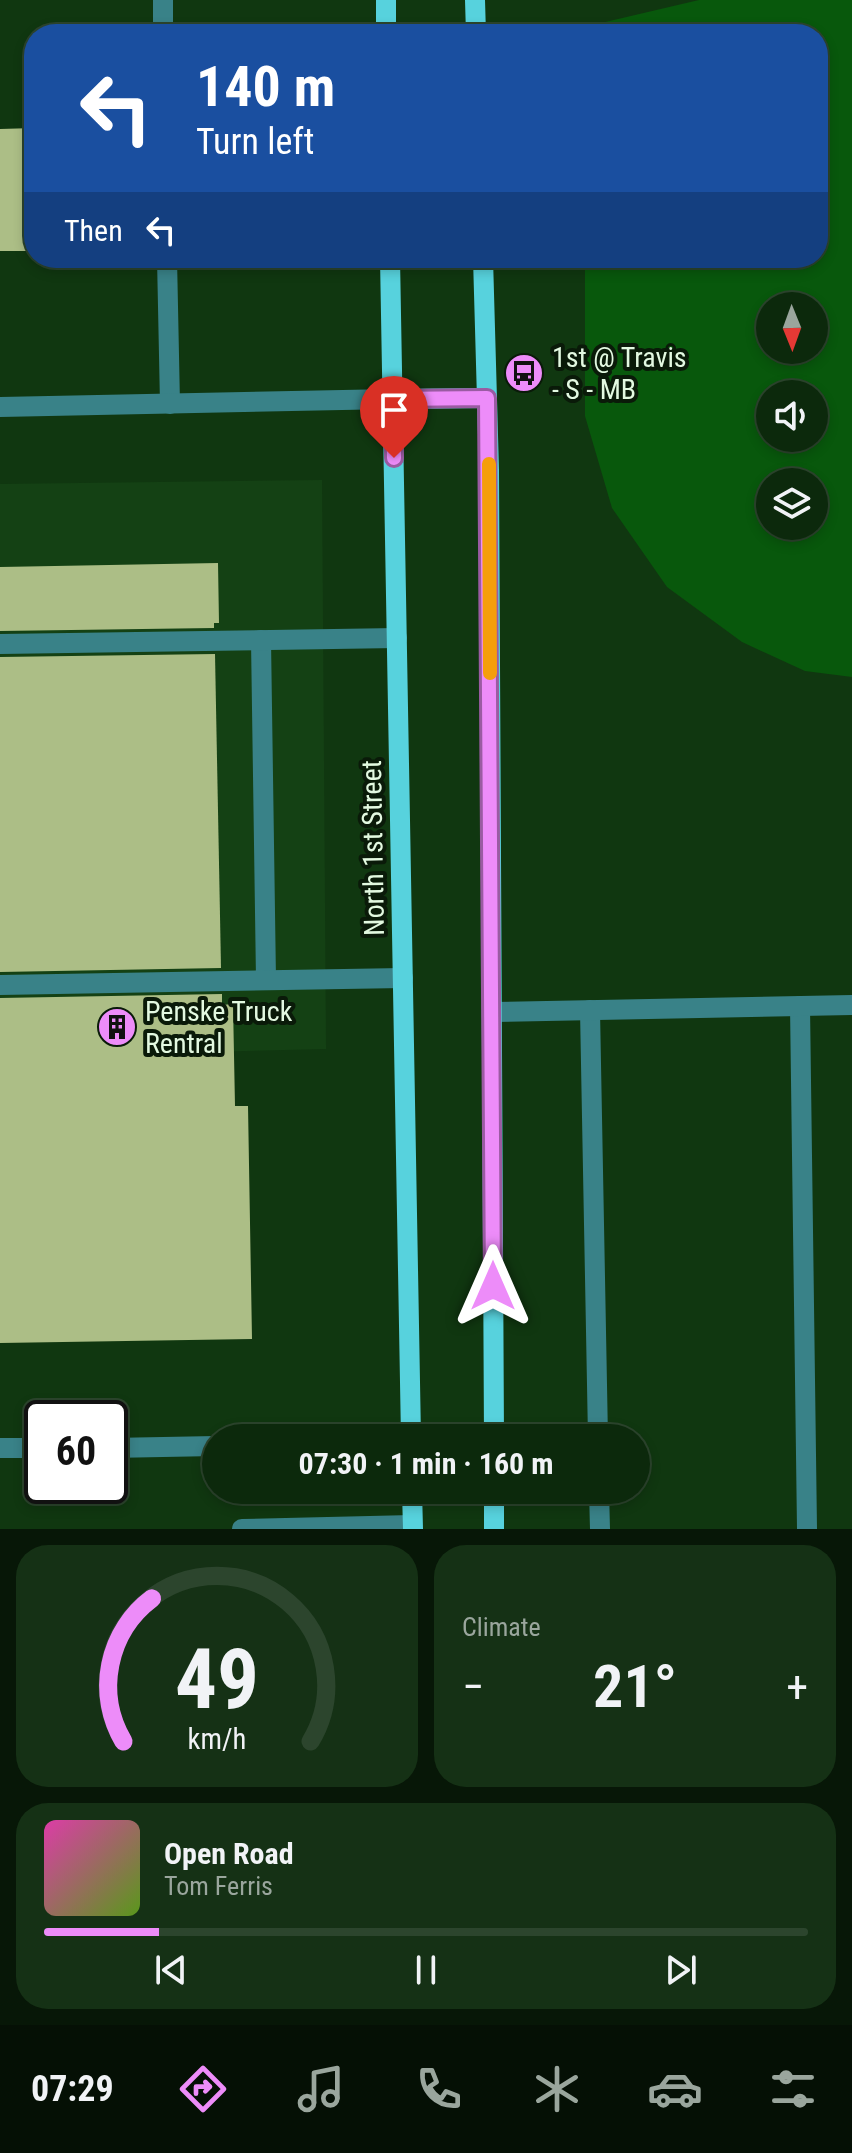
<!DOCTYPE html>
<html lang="en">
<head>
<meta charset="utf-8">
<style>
	:root { --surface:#0c290c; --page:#153115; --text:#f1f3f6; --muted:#9aa69d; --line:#2c452d; --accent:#ed8cf9 }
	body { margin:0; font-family:"Roboto Condensed",sans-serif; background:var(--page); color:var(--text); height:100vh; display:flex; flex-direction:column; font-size:30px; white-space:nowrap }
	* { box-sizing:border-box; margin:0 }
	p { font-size:26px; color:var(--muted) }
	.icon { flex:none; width:44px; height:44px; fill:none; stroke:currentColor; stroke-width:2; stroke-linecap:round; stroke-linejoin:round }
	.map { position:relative; height:1529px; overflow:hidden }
	.sheet { display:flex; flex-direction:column; gap:16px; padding:16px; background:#071707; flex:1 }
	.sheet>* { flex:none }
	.banner { position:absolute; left:24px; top:24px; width:804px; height:244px; border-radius:32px; box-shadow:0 4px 12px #0003,0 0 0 2px var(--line); background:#1a4fa0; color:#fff; overflow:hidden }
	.needle { width:52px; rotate:179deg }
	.controls { position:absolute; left:756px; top:292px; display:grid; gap:16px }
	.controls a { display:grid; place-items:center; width:72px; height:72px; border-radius:50%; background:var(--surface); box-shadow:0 4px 12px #0003,0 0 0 2px var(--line); font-size:40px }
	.speed { position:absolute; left:24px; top:1400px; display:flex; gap:16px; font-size:40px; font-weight:700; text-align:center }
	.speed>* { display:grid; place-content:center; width:104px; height:104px; border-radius:50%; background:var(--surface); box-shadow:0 4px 12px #0003,0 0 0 2px var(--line); line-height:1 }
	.speed .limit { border:4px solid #111; border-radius:12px; background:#fff; color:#111 }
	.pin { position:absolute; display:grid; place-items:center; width:68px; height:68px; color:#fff; margin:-82px -34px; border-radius:50% 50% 50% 0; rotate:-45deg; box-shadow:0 0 8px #0007 }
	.pin .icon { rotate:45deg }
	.me { position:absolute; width:88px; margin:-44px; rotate:0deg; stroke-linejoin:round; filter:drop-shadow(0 0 6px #0008) }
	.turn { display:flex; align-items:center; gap:28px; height:168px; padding:0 40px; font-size:36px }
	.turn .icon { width:104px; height:104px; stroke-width:2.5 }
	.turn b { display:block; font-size:56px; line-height:68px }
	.then { display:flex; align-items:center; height:76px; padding:0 40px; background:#0003; gap:16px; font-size:30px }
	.big { font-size:60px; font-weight:700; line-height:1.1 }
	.sheet .card { flex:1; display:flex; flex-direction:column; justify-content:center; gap:12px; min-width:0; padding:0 28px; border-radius:32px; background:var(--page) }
	.sheet .dial { align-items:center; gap:0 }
	.dial svg { height:208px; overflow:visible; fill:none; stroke:var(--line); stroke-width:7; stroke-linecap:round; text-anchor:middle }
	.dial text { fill:var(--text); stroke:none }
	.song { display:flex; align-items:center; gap:24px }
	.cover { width:96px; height:96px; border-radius:12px; background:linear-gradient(135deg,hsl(320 70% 55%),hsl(90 70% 35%)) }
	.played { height:8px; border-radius:4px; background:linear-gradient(90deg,var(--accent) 15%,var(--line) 15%) }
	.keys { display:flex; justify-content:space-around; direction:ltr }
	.heat { display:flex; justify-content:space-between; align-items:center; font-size:44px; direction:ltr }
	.sheet .tiles { flex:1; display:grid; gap:16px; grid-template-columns:1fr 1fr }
	.card:last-child { grid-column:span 2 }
	.trip { position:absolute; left:202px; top:1424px; width:448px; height:80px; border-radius:40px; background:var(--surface); box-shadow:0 4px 12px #0003,0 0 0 2px var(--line); font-weight:700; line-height:80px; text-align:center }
	.tabs { display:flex; height:128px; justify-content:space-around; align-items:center; background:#051005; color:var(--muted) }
	.tabs .icon { width:56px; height:56px }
	.tabs .selected { color:var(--accent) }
	.tabs b { font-size:36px; color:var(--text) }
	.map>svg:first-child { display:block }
</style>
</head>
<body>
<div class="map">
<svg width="852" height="1529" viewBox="0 0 852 1529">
	<rect width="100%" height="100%" fill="#103710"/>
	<path fill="#144114" d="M 322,480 L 326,1049 L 0,1057 L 0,484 Z"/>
	<path fill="#08580c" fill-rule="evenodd" d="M 699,0 L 852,0 L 852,677 L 805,671 L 742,642 L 667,587 L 612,508 L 585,416 L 585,258 L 818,258 L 818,34 L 584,34 L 584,27 ZM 770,306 L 814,306 L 814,350 L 770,350 ZM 770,394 L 814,394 L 814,438 L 770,438 ZM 770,482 L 814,482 L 814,526 L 770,526 Z"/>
	<g fill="#acbe86">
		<path d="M 34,128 L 34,251 L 0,251 L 0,129 Z"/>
		<path d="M 218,563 L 219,623 L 214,623 L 214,628 L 0,631 L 0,567 Z"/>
		<path d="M 215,654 L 221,968 L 0,972 L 0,657 Z"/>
		<path d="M 222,994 L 222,1005 L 233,1004 L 235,1106 L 248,1106 L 252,1339 L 0,1343 L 0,998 Z"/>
	</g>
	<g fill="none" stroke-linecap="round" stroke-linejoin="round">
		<g stroke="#398288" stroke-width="20">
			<path d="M 163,0 L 163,34"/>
			<path d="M 167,258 L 170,404"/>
			<path d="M 0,407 L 393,399"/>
			<path d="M 261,640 L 266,980"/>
			<path d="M 0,644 L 397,638"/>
			<path d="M 0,985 L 403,978"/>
			<path d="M 800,1006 L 807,1529"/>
			<path d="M 590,1010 L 598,1438"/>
			<path d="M 492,1012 L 852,1005"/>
			<path d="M 0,1448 L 42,1448"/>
			<path d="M 110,1448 L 216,1446"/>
			<path d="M 599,1490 L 600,1529"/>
			<path d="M 242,1529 L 412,1525"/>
		</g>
		<g stroke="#57d2dd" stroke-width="20">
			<path d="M 386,0 L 386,34"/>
			<path d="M 475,0 L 476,34"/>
			<path d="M 390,258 L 411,1438"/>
			<path d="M 483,258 L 489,470 L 494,1438"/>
			<path d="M 393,399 L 487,398"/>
			<path d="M 412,1490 L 413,1529"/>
			<path d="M 494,1490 L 494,1529"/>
		</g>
	</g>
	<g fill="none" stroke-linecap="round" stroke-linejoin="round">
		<defs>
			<path id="route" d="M 394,458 L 393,399 L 487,398 L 493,1286"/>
		</defs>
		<use href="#route" stroke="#9a5ba2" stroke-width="20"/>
		<use href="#route" stroke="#ed8cf9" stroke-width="14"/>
		<path stroke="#f59e0b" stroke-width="14" d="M 489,464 L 490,673"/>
	</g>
	<defs>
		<symbol id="bus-disc" viewBox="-11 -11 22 22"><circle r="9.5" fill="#ed8cf9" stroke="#0a1a09"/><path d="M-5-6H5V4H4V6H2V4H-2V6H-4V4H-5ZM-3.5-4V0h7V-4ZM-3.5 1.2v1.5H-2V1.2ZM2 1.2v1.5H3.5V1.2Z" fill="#111"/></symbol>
		<symbol id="building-disc" viewBox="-11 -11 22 22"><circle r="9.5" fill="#ed8cf9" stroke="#0a1a09"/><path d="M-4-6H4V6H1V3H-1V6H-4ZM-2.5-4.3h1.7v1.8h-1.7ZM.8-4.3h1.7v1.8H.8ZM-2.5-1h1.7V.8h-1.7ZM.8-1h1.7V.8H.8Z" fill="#111"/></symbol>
	</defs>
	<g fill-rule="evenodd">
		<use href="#bus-disc" x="502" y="351" width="44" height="44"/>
		<use href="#building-disc" x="95" y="1005" width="44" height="44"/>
	</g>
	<g text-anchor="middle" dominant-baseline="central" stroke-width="8" stroke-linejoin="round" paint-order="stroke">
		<g font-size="28" fill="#e3f9e1" stroke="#0a1a09" text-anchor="start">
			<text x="552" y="357">1st @ Travis<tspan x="552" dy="32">- S - MB</tspan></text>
			<text x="145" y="1011">Penske Truck<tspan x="145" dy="32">Rentral</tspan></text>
		</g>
		<g font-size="28" fill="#e3f9e1" stroke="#0a1a09">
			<text transform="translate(373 848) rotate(-91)">North 1st Street</text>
		</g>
	</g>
</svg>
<div class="controls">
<a><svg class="needle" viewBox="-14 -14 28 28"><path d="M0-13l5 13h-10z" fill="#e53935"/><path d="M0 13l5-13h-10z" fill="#9aa69d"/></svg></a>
<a><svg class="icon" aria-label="sound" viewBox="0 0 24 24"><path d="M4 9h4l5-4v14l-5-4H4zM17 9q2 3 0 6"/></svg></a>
<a><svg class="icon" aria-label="layers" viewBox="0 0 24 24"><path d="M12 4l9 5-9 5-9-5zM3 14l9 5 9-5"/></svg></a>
</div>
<div class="speed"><div class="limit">60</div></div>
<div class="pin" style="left:394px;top:458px;background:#d93025"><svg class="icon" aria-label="arrive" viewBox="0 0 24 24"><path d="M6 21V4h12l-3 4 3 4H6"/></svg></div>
<svg class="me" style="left:493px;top:1286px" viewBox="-20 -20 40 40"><path d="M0-17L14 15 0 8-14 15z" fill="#ed8cf9" stroke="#fff" stroke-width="4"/></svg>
<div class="trip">07:30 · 1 min · 160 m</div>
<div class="banner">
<div class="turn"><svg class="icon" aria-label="left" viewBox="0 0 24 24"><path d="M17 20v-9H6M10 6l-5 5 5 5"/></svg><div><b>140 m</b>Turn left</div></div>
<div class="then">Then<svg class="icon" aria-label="left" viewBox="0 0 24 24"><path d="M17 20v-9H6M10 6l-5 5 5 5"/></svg></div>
</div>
</div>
<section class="sheet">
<div class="tiles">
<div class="card dial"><svg viewBox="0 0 100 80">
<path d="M14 69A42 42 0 1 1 86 69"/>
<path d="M14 69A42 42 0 0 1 25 14" stroke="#ed8cf9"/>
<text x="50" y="56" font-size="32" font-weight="700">49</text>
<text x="50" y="72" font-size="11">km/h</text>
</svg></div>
<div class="card"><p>Climate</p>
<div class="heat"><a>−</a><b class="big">21°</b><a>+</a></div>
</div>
<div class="card">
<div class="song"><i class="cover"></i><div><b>Open Road</b><p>Tom Ferris</p></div></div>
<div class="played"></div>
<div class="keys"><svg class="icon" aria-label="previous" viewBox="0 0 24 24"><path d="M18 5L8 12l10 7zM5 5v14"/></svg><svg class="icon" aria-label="pause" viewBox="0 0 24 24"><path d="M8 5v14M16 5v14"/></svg><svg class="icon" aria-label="next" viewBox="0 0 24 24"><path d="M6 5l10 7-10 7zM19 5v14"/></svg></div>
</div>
</div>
</section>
<nav class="tabs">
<b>07:29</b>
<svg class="icon selected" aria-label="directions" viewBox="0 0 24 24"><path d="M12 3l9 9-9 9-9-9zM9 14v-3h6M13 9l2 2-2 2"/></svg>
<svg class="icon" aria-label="music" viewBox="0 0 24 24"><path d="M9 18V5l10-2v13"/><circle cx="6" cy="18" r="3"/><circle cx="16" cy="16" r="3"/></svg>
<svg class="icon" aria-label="phone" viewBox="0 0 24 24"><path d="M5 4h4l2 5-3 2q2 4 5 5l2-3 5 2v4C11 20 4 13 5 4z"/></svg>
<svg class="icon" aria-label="climate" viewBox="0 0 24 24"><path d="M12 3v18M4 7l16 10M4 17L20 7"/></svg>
<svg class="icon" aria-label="car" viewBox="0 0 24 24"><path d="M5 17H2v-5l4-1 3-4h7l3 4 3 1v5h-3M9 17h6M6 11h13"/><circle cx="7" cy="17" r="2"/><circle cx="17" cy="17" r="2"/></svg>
<svg class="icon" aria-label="filters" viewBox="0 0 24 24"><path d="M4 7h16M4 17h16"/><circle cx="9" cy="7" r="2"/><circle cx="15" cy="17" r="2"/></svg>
</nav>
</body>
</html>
